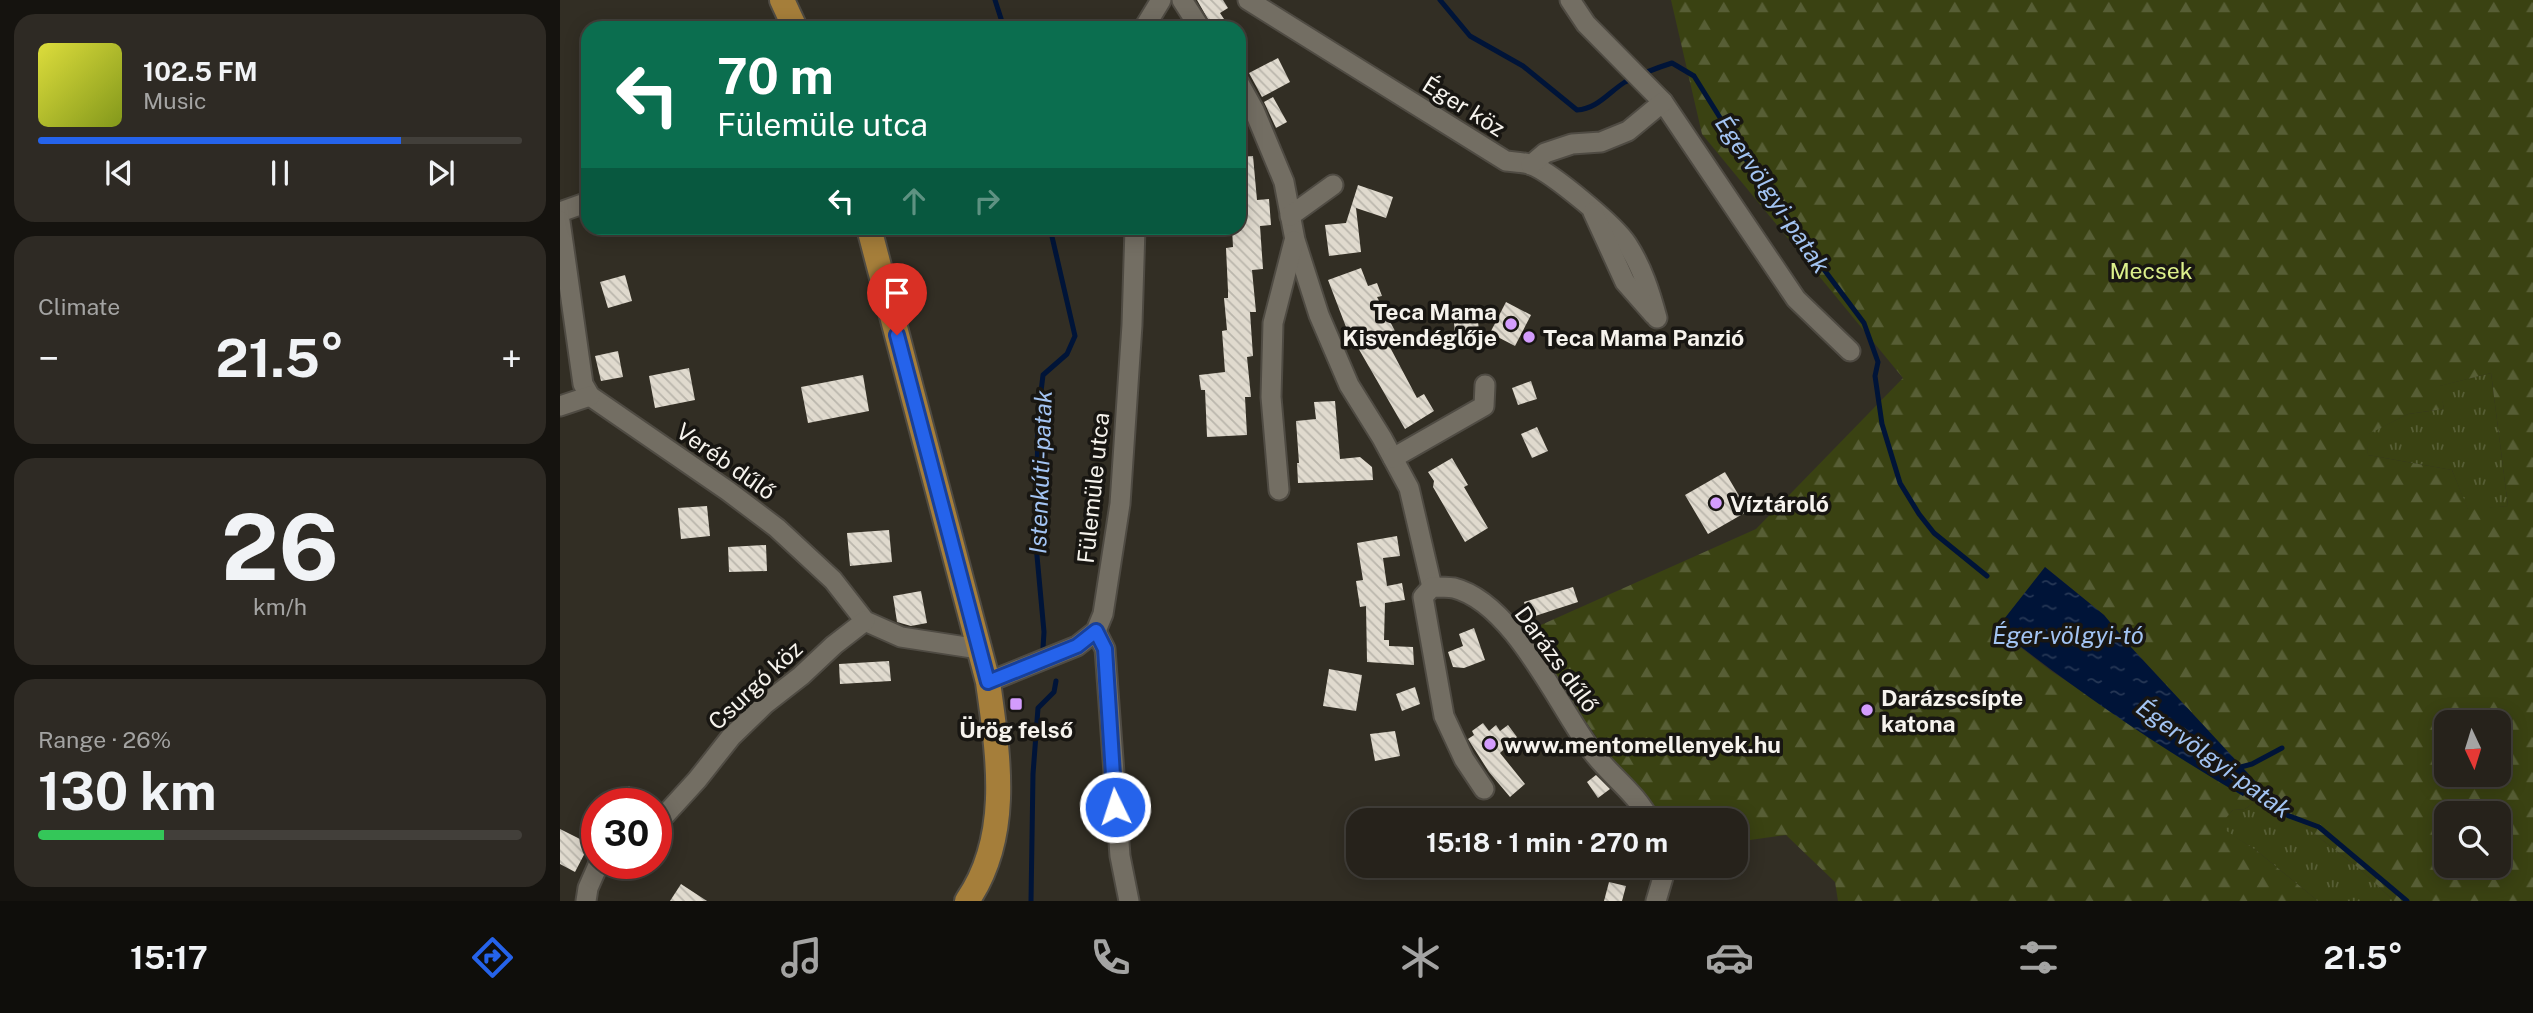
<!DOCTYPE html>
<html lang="en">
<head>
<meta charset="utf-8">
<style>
	:root { --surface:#26221b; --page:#2e2a24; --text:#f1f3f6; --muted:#a4a4a3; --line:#423f3a; --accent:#2563eb }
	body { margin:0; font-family:"Public Sans",sans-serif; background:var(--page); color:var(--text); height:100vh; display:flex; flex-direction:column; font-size:26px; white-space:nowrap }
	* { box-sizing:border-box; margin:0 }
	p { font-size:23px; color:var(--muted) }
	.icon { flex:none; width:38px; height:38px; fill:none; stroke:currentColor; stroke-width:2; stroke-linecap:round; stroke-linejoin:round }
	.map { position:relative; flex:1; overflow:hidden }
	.sheet { display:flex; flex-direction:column; gap:14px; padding:14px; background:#15130f; width:560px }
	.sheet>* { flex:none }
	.guide { position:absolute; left:21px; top:21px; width:665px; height:214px; border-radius:21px; box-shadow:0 4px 18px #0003,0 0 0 2px var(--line); background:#0b6e4f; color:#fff; overflow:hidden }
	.needle { width:46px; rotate:176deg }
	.buttons { position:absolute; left:1874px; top:710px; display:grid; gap:14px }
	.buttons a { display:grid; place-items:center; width:77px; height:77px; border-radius:14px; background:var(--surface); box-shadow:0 4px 18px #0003,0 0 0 2px var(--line); font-size:35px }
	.speed { position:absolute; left:21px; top:788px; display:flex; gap:14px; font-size:35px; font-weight:700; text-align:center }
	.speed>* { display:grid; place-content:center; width:91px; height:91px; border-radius:50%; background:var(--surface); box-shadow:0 4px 18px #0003,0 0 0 2px var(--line); line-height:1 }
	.speed .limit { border:10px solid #d22; background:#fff; color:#111 }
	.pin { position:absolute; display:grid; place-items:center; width:60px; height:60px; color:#fff; margin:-72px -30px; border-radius:50% 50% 50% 0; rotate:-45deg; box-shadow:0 0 7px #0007 }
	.pin .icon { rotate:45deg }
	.me { position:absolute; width:77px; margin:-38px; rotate:356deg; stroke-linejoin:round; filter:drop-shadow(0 0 5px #0008) }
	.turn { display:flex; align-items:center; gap:24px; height:147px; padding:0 21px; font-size:32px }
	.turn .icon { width:91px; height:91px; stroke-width:2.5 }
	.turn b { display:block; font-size:49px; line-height:60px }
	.lanes { display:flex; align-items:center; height:66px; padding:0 21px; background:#0003; justify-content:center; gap:35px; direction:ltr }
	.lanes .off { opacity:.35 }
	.big { font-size:52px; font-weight:700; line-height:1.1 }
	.sheet .tile { flex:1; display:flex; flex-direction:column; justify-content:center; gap:10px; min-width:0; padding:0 24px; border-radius:21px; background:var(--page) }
	.sheet .dial { align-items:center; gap:0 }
	.dial b { font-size:91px; line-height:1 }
	.song { display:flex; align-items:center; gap:21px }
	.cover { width:84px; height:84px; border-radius:10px; background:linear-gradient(135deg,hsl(60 70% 55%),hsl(70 70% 35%)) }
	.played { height:7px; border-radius:4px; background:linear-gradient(90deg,var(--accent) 75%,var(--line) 75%) }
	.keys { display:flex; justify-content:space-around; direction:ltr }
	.heat { display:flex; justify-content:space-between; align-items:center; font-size:38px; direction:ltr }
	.charge { height:10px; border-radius:5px; background:linear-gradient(90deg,#34c759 26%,var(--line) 0) }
	.trip { position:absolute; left:786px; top:808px; width:402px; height:70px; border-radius:21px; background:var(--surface); box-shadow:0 4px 18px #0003,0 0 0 2px var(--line); font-weight:700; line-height:70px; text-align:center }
	.tab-bar { display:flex; height:112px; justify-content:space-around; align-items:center; background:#0f0e0b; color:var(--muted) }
	.tab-bar .icon { width:49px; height:49px }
	.tab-bar .selected { color:var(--accent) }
	.tab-bar b { font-size:32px; color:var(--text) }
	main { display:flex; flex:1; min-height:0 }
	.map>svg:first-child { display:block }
</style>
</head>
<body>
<main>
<section class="sheet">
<div class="tile">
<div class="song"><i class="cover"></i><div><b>102.5 FM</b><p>Music</p></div></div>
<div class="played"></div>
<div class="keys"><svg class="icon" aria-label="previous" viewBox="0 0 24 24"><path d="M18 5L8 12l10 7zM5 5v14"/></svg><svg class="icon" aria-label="pause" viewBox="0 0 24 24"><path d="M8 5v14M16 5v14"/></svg><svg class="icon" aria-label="next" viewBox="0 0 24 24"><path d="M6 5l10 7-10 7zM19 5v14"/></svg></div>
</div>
<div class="tile"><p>Climate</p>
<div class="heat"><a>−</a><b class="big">21.5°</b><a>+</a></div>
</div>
<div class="tile dial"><b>26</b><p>km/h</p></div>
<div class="tile"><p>Range · 26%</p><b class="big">130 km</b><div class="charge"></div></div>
</section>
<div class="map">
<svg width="1973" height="901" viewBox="0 0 1973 901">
	<defs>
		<pattern id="grass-tufts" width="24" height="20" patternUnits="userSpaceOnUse" patternTransform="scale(1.75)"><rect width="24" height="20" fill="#3a4212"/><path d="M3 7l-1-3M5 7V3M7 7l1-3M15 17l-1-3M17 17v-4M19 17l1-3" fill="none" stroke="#575e35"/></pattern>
		<pattern id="forest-firs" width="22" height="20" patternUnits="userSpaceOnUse" patternTransform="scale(1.75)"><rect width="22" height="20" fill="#3a4212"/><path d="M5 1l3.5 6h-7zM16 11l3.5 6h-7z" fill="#575e35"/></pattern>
		<pattern id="water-ripples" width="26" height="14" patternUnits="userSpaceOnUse" patternTransform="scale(1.75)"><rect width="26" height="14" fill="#001438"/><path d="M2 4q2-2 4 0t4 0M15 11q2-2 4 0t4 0" fill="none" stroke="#263755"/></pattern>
		<pattern id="building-back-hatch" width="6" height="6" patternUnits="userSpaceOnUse" patternTransform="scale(1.75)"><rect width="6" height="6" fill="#e0dace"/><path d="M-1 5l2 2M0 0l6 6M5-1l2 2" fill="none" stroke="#bab6ac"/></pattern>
	</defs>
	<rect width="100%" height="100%" fill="#322e24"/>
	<g fill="url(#grass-tufts)">
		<path d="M 1931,373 L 1948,506 L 1908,510 L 1892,470 L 1808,455 L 1806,435 L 1848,414 L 1884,409 L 1879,386 Z"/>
		<path d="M 1712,790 L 1747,828 L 1801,870 L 1834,901 L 1758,901 L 1697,851 L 1658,826 L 1673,810 L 1685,809 Z"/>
	</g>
	<path fill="url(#forest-firs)" fill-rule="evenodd" d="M 1111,0 L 1973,0 L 1973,901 L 1834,901 L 1801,870 L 1747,828 L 1712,790 L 1685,809 L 1673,810 L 1659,826 L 1697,851 L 1758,901 L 1278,901 L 1275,882 L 1226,835 L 1176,842 L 1176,821 L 1096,821 L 963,633 L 1196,529 L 1343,378 L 1142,134 ZM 1931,373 L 1948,506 L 1908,509 L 1892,470 L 1808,455 L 1807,435 L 1848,414 L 1884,409 L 1880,386 ZM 1485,567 L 1544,615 L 1569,645 L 1696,782 L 1683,796 L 1491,671 L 1437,629 ZM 1886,723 L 1939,723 L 1939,775 L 1886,775 ZM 1886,814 L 1939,814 L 1939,866 L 1886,866 Z"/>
	<path fill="url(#water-ripples)" d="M 1485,567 L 1544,615 L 1569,645 L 1696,782 L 1683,796 C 1597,746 1515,690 1437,628 Z"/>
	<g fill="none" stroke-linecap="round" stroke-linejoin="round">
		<g stroke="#001438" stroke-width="5">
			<path d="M 435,0 L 444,28"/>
			<path d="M 880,0 L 910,36 L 963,66 L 1017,110 C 1037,109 1049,92 1065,82 C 1081,74 1096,68 1112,63 L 1134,76 L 1209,196 L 1304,323 L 1318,362 L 1315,376 L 1322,424 L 1340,483 L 1359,514 L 1374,533 L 1427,576"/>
			<path d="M 483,648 L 484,632 L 476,545 L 478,417 L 483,375 L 507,354 L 515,336 L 490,228"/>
			<path d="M 1677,768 L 1692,764 L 1722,748"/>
			<path d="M 1688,783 L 1724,814 L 1759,827 L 1847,901"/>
			<path d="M 471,901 L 473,774 L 478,708 L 494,692 L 496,681"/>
		</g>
	</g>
	<g fill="url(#building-back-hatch)">
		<path d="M 637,0 L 663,0 L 668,8 L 660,13 L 670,28 L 653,28 Z"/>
		<path d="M 718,58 L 730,82 L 702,97 L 689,73 Z"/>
		<path d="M 713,97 L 727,122 L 716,128 L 704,102 Z"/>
		<path d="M 693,156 L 697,200 L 709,199 L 711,225 L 700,226 L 703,269 L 692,270 L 696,312 L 690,312 L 693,356 L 687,357 L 691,397 L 685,397 L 687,435 L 647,437 L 645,390 L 641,390 L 639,375 L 665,372 L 662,331 L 667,330 L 664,298 L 668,298 L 668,291 L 666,248 L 673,247 L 672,228 L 679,228 L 679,215 L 682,215 L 679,157 Z"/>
		<path d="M 798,185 L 833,197 L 826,218 L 796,208 L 801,252 L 769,256 L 765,225 L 786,223 Z"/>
		<path d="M 801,268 L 808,286 L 817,283 L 822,296 L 817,297 L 835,331 L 824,336 L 857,398 L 864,394 L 874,411 L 845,429 L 786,327 L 768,280 Z"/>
		<path d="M 65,275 L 72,301 L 48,308 L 40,282 Z"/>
		<path d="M 946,302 L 971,315 L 955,346 L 930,333 Z"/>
		<path d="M 917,310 L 919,332 L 895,334 L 893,312 Z"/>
		<path d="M 58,351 L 63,377 L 41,381 L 35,356 Z"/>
		<path d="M 129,368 L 135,400 L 95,408 L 89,376 Z"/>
		<path d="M 303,375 L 309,411 L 248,423 L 241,387 Z"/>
		<path d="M 971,381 L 977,399 L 958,405 L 952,388 Z"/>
		<path d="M 775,401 L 780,459 L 800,457 L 812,467 L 813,480 L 738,483 L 737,463 L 739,463 L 736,421 L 756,419 L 754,402 Z"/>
		<path d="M 977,427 L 988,451 L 972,458 L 961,434 Z"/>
		<path d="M 892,458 L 908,485 L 904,487 L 928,528 L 905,542 L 873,487 L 874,481 L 868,472 Z"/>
		<path d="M 1165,472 L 1188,511 L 1148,534 L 1125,495 Z"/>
		<path d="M 147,506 L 150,536 L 121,539 L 118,508 Z"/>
		<path d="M 329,530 L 332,562 L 290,566 L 287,533 Z"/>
		<path d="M 837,536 L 840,556 L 823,558 L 827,586 L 842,583 L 845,600 L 825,603 L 824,640 L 829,640 L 829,646 L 853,647 L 854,665 L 807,662 L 806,606 L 800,607 L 796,581 L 803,580 L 797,543 Z"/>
		<path d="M 206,545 L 207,571 L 169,572 L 168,547 Z"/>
		<path d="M 1013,587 L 1018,602 L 969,618 L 964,602 Z"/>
		<path d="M 361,591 L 367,623 L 351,626 L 337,622 L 333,596 Z"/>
		<path d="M 914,628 L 925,660 L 904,668 L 893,667 L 888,652 L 903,646 L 899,634 Z"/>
		<path d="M 329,661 L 331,681 L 280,684 L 279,664 Z"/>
		<path d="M 769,669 L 802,675 L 796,711 L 763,706 Z"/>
		<path d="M 855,687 L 860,704 L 842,711 L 836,694 Z"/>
		<path d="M 923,723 L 929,731 L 936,725 L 940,731 L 948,725 L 957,737 L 940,753 L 965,784 L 950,797 L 929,772 L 908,739 L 914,735 L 912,731 Z"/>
		<path d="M 835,731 L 840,756 L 815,761 L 810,734 Z"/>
		<path d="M 1036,775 L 1050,789 L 1038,798 L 1027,782 Z"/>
		<path d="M 69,786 L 85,803 L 50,803 Z"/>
		<path d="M 0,829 L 26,842 L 23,847 L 27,849 L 15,872 L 0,864 Z"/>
		<path d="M 1049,882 L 1066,886 L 1062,901 L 1044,901 Z"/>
		<path d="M 121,884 L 147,901 L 110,901 Z"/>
	</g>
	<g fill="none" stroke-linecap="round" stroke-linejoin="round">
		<defs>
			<g id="minor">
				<path d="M 622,0 L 640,28"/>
				<path d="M 688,0 L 946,161 C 954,162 965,162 972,165 C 993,174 1055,225 1067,244 C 1082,267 1090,292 1097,318"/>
				<path d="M 1010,0 L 1026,24 L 1103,102 L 1236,299 L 1290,351"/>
				<path d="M 584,28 L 601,0"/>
				<path d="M 679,83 L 694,110 L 724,182 L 735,240 L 759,315 L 789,385 L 822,438 L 849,488 L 872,587"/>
				<path d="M 971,165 L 985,153 L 1012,144 L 1041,142 L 1068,131 L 1103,102"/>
				<path d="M 0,212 L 28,202"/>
				<path d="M 1033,212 L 1065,282 L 1094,315"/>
				<path d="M 730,216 L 773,185"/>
				<path d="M 0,221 L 23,384 L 30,396 L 168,491 L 217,528 L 273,580 L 305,621 L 341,637 L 419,649"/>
				<path d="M 0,406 L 30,396"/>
				<path d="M 833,458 L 924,406 L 925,385"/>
				<path d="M 719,490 L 711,397 L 713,323 L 734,241"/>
				<path d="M 536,631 L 545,649 L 560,856 L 569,901"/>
				<path d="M 428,682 L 517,646 L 536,631 L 543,614 L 560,504 L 572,325 L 575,228"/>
				<path d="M 924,789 L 904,759 L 884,716 L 863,597 L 872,587 C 879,587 887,587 894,588 C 953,603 997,704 1031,750 C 1049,775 1077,793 1090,821"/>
				<path d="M 96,820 L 105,815 L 137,780 L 171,737 L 205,704 L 241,676 L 274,645 L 305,621"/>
				<path d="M 26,901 L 28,888 L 39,863"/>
				<path d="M 1096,901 L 1104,874 L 1103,866"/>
			</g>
			<g id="major">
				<path d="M 222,0 L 235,28"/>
				<path d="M 309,228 L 428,682 C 438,755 452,836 407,901"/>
			</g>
		</defs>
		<use href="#minor" stroke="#4f4b43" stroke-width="23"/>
		<use href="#major" stroke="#4f4b43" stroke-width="28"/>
		<use href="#minor" stroke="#736e63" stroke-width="19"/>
		<use href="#major" stroke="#a57e3a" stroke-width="24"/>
	</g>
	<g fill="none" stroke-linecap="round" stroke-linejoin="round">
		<defs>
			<path id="route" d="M 337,335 L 428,682 L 517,646 L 536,631 L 545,649 L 555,807"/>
		</defs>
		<use href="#route" stroke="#184099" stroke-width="18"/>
		<use href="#route" stroke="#2563eb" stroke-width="12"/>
	</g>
	<g fill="#d39cfd" stroke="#181612" stroke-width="2.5">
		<circle cx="951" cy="324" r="7"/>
		<circle cx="969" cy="337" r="7"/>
		<circle cx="1156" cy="503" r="7"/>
		<rect x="449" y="697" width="14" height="14" rx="3.5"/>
		<circle cx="1307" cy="710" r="7"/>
		<circle cx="930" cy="744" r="7"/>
	</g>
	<g text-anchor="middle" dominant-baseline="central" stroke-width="7" stroke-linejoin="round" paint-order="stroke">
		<g font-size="23" fill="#f6f3ed" stroke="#181612">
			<text transform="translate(904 106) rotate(32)">Éger köz</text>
			<text transform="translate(166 461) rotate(35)">Veréb dűlő</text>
			<text transform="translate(533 488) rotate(-84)">Fülemüle utca</text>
			<text transform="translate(997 659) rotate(54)">Darázs dűlő</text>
			<text transform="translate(195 685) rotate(-43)">Csurgó köz</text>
		</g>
		<g font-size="23" fill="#dcf08b" stroke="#181612">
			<text x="1591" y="270">Mecsek</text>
		</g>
		<g font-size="23" font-weight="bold" fill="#f6f3ed" stroke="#181612" text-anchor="start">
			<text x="937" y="311" text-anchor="end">Teca Mama<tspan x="937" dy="26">Kisvendéglője</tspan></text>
			<text x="983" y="337">Teca Mama Panzió</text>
			<text x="1170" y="503">Víztároló</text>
			<text x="1321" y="697">Darázscsípte<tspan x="1321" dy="26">katona</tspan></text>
			<text x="456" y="729" text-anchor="middle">Ürög felső</text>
			<text x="944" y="744">www.mentomellenyek.hu</text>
		</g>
		<g font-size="24" font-style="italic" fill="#a3c4f3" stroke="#181612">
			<text transform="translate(1213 194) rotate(56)">Égervölgyi-patak</text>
			<text transform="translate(480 472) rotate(-88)">Istenkúti-patak</text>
			<text x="1508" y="635">Éger-völgyi-tó</text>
			<text transform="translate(1654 758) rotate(36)">Égervölgyi-patak</text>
		</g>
	</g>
</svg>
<div class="buttons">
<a><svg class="needle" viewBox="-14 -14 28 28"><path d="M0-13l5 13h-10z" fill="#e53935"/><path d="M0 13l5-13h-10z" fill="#a4a4a3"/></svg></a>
<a><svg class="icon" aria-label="search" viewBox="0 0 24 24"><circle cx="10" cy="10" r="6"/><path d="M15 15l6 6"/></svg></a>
</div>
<div class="speed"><div class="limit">30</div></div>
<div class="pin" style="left:337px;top:335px;background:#d93025"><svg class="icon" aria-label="arrive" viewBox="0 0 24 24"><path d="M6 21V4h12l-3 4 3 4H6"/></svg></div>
<svg class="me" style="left:555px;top:807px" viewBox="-20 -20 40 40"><circle r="17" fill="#2563eb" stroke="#fff" stroke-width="3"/><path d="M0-11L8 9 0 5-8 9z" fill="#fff"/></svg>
<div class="trip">15:18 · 1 min · 270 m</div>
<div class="guide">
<div class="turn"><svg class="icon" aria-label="left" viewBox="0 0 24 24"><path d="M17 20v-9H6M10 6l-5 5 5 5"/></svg><div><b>70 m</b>Fülemüle utca</div></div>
<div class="lanes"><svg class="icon" aria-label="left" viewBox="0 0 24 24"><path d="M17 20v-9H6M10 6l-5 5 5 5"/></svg><svg class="icon off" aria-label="ahead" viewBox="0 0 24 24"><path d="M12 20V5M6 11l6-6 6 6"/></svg><svg class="icon off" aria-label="right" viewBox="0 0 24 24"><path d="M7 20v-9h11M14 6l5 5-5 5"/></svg></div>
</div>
</div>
</main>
<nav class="tab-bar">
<b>15:17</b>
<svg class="icon selected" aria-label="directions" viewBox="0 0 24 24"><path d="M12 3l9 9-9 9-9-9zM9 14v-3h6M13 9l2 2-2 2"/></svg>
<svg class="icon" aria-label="music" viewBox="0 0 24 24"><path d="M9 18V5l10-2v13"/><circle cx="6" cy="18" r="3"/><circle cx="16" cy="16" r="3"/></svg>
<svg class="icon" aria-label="phone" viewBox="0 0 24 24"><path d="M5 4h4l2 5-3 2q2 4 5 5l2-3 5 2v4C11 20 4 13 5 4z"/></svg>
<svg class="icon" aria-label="climate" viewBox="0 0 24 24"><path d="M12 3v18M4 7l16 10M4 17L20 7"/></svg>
<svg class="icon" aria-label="car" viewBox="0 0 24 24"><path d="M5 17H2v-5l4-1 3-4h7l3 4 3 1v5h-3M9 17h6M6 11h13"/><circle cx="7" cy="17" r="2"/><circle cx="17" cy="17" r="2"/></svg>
<svg class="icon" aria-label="filters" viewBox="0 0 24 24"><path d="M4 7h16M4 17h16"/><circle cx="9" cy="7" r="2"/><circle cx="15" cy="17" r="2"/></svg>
<b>21.5°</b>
</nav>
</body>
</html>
